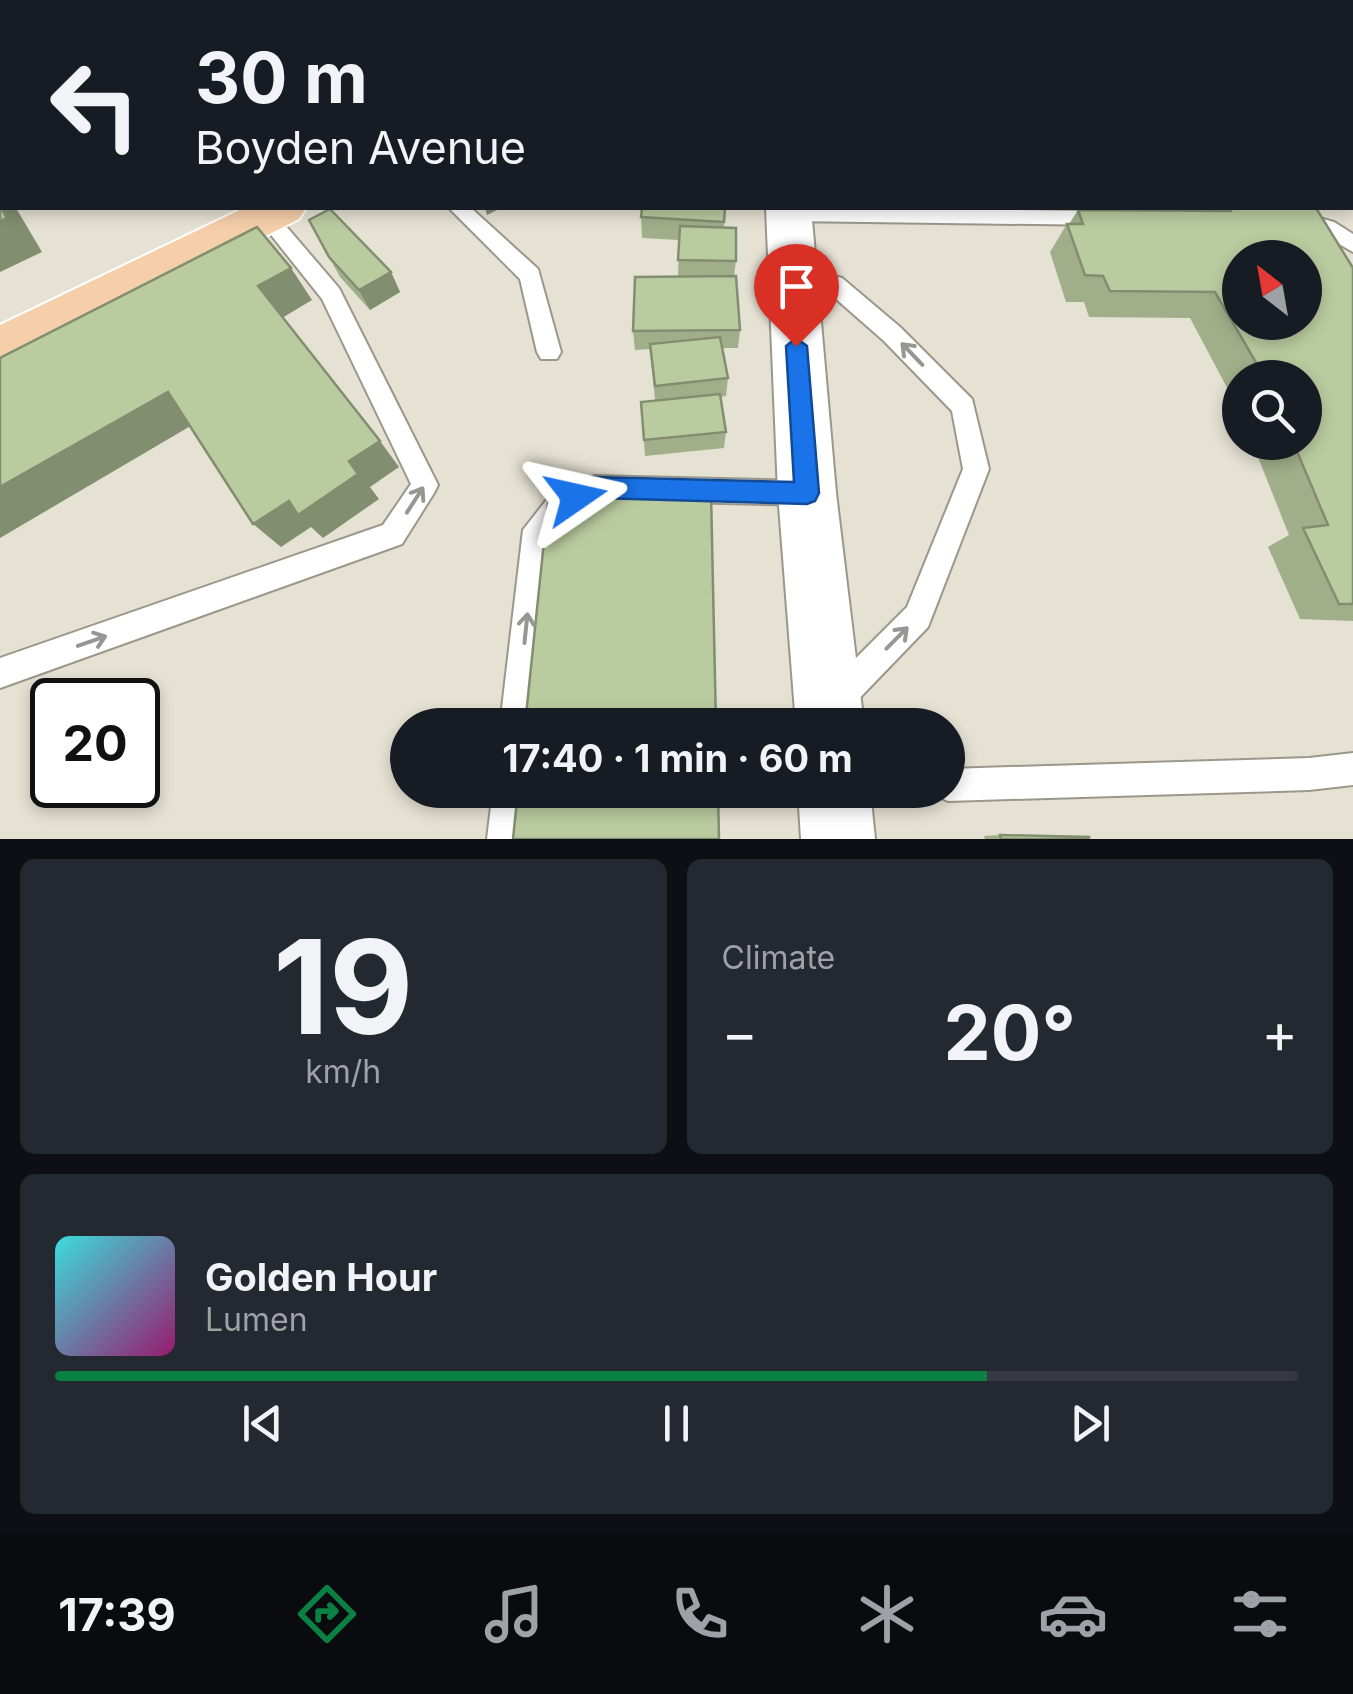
<!DOCTYPE html>
<html lang="en">
<head>
<meta charset="utf-8">
<style>
	:root { --surface:#171b24; --page:#242831; --text:#f1f3f6; --muted:#9ea1a6; --line:#363941; --accent:#0b8043 }
	body { margin:0; font-family:Inter,sans-serif; background:var(--page); color:var(--text); height:100vh; display:flex; flex-direction:column; font-size:38px; white-space:nowrap }
	* { box-sizing:border-box; margin:0 }
	p { font-size:32px; color:var(--muted) }
	.icon { flex:none; width:55px; height:55px; fill:none; stroke:currentColor; stroke-width:2; stroke-linecap:round; stroke-linejoin:round }
	.map { position:relative; height:839px; overflow:hidden }
	.details { display:flex; flex-direction:column; gap:20px; padding:20px; background:#0d0f14; flex:1 }
	.details>* { flex:none }
	.guide { position:absolute; left:0px; top:0px; width:1355px; height:210px; box-shadow:0 5px 15px #0003; background:#171b24; color:var(--text); overflow:hidden }
	.needle { width:65px; rotate:329deg }
	.buttons { position:absolute; left:1222px; top:240px; display:grid; gap:20px }
	.buttons a { display:grid; place-items:center; width:100px; height:100px; border-radius:50%; background:var(--surface); box-shadow:0 5px 15px #0003; font-size:50px }
	.speed { position:absolute; left:30px; top:678px; display:flex; gap:20px; font-size:50px; font-weight:700; text-align:center }
	.speed>* { display:grid; place-content:center; width:130px; height:130px; border-radius:50%; background:var(--surface); box-shadow:0 5px 15px #0003; line-height:1 }
	.speed .limit { border:5px solid #111; border-radius:15px; background:#fff; color:#111 }
	.pin { position:absolute; display:grid; place-items:center; width:85px; height:85px; color:#fff; margin:-102px -42px; border-radius:50% 50% 50% 0; rotate:-45deg; box-shadow:0 0 10px #0007 }
	.pin .icon { rotate:45deg }
	.me { position:absolute; width:110px; margin:-55px; rotate:79deg; stroke-linejoin:round; filter:drop-shadow(0 0 8px #0008) }
	.turn { display:flex; align-items:center; gap:35px; height:210px; padding:0 30px; font-size:45px }
	.turn .icon { width:130px; height:130px; stroke-width:2.5 }
	.turn b { display:block; font-size:70px; line-height:85px }
	.big { font-size:75px; font-weight:700; line-height:1.1 }
	.details .widget { flex:1; display:flex; flex-direction:column; justify-content:center; gap:15px; min-width:0; padding:0 35px; border-radius:15px; background:var(--page) }
	.details .dial { align-items:center; gap:0 }
	.dial b { font-size:130px; line-height:1 }
	.song { display:flex; align-items:center; gap:30px }
	.cover { width:120px; height:120px; border-radius:15px; background:linear-gradient(135deg,hsl(180 70% 55%),hsl(320 70% 35%)) }
	.played { height:10px; border-radius:5px; background:linear-gradient(90deg,var(--accent) 75%,var(--line) 75%) }
	.keys { display:flex; justify-content:space-around; direction:ltr }
	.heat { display:flex; justify-content:space-between; align-items:center; font-size:55px; direction:ltr }
	.details .tiles { flex:1; display:grid; gap:20px; grid-template-columns:1fr 1fr }
	.widget:last-child { grid-column:span 2 }
	.trip { position:absolute; left:390px; top:708px; width:575px; height:100px; border-radius:50px; background:var(--surface); box-shadow:0 5px 15px #0003; font-weight:700; line-height:100px; text-align:center }
	.tab-bar { display:flex; height:160px; justify-content:space-around; align-items:center; background:#090b0e; color:var(--muted) }
	.tab-bar .icon { width:70px; height:70px }
	.tab-bar .on { color:var(--accent) }
	.tab-bar b { font-size:45px; color:var(--text) }
	.map>svg:first-child { display:block }
</style>
</head>
<body>
<div class="map">
<svg width="1353" height="839" viewBox="0 0 1353 839">
	<rect width="100%" height="100%" fill="#e5e1d3"/>
	<g fill="none" stroke-linecap="round" stroke-linejoin="round">
		<defs>
			<g id="service">
				<path d="M 664,0 L 681,0 L 682,2 L 666,2 Z"/>
				<rect x="856" y="0" width="16" height="2"/>
				<path d="M 449,208 L 471,208 L 538,269 L 561,352 L 557,359 L 541,359 L 537,352 L 520,279 Z"/>
				<path d="M 862,208 L 1108,211 L 1118,218 L 1108,225 L 788,221 L 778,214 L 785,208 Z"/>
				<path d="M 266,209 L 273,211 L 339,288 L 434,477 L 438,485 L 434,493 L 402,544 L 0,688 L 0,658 L 383,525 L 411,484 L 322,299 L 256,216 Z"/>
				<path d="M 1298,212 L 1334,222 L 1353,234 L 1353,252 L 1320,233 L 1291,224 L 1288,219 L 1291,214 Z"/>
				<path d="M 791,265 L 842,278 L 900,327 L 972,399 L 989,469 L 928,627 L 847,711 L 836,715 L 825,711 L 821,700 L 825,689 L 907,607 L 963,469 L 952,411 L 884,341 L 827,291 L 783,279 L 780,273 L 783,267 Z"/>
				<path d="M 594,476 L 807,481 L 816,484 L 820,493 L 816,502 L 807,505 L 597,500 L 566,516 L 550,535 L 532,725 L 500,725 L 523,530 L 548,498 Z"/>
				<path d="M 1353,753 L 1353,785 L 1309,790 L 948,801 L 937,796 L 934,790 L 948,790 L 948,769 L 1309,758 Z"/>
				<path d="M 493,790 L 525,790 L 521,839 L 487,839 Z"/>
			</g>
			<path id="minor" d="M 1353,5 L 1353,26 L 1352,26 L 1352,5 Z"/>
			<g id="tertiary">
				<rect x="763" y="0" width="36" height="2"/>
				<path d="M 766,208 L 811,208 L 836,493 L 864,725 L 796,725 L 778,493 Z"/>
				<path d="M 798,790 L 870,790 L 875,839 L 801,839 Z"/>
			</g>
			<path id="primary" d="M 244,208 L 306,208 L 299,219 L 0,370 L 0,325 Z"/>
		</defs>
		<use href="#service" stroke="#9b978a" stroke-width="4"/>
		<use href="#minor" stroke="#9b978a" stroke-width="4"/>
		<use href="#tertiary" stroke="#9b978a" stroke-width="4"/>
		<use href="#primary" stroke="#fff" stroke-width="4"/>
		<use href="#service" fill="#fff" fill-rule="evenodd"/>
		<use href="#minor" fill="#fff" fill-rule="evenodd"/>
		<use href="#tertiary" fill="#fff" fill-rule="evenodd"/>
		<use href="#primary" fill="#f5cfaa" fill-rule="evenodd"/>
	</g>
	<g fill="#a0af8a">
		<path d="M 1110,0 L 1234,0 L 1231,2 L 1109,2 Z"/>
		<path d="M 725,208 L 724,227 L 736,261 L 734,276 L 740,330 L 738,348 L 722,348 L 728,378 L 726,396 L 720,397 L 726,432 L 724,448 L 645,456 L 641,402 L 655,400 L 650,349 L 635,350 L 633,331 L 678,277 L 679,240 L 642,238 L 641,217 Z"/>
		<path d="M 1218,208 L 1316,208 L 1353,268 L 1353,621 L 1300,619 L 1268,547 L 1289,535 L 1252,442 L 1305,442 L 1305,378 L 1240,378 L 1240,412 L 1190,318 L 1089,317 L 1084,302 L 1066,302 L 1050,252 L 1067,224 L 1069,224 L 1078,210 L 1215,211 Z"/>
		<path d="M 309,220 L 391,272 L 400,292 L 370,310 L 340,277 Z"/>
		<path d="M 1000,835 L 1089,839 L 985,839 L 984,836 Z"/>
	</g>
	<g fill="#828e70">
		<path d="M 0,192 L 2,195 L 2,208 L 16,208 L 42,252 L 0,272 Z"/>
		<path d="M 485,208 L 501,208 L 487,215 Z"/>
		<path d="M 291,268 L 312,300 L 282,318 L 258,286 Z"/>
		<path d="M 391,272 L 400,292 L 370,310 L 359,290 Z"/>
		<path d="M 168,392 L 199,421 L 0,538 L 0,487 Z"/>
		<path d="M 380,441 L 399,467 L 370,487 L 379,499 L 323,538 L 311,527 L 281,547 L 253,524 Z"/>
	</g>
	<g fill="#bacba0" stroke="#828e70" stroke-width="2.5" fill-rule="evenodd">
		<path d="M 923,0 L 1012,0 L 1013,2 L 923,2 Z"/>
		<path d="M 1123,0 L 1178,0 L 1185,2 L 1130,2 Z"/>
		<path d="M 0,206 L 7,218 L 0,221 Z"/>
		<path d="M 642,208 L 725,208 L 724,222 L 641,217 Z"/>
		<path d="M 1227,208 L 1316,208 L 1353,268 L 1353,604 L 1339,604 L 1303,528 L 1328,525 L 1293,442 L 1305,442 L 1305,378 L 1265,378 L 1215,292 L 1110,291 L 1103,276 L 1085,275 L 1067,224 L 1083,224 L 1078,210 L 1230,211 ZM 1240,258 L 1305,258 L 1305,322 L 1240,322 Z"/>
		<path d="M 330,209 L 391,272 L 359,290 L 329,257 L 309,220 Z"/>
		<path d="M 680,226 L 736,228 L 736,261 L 678,260 Z"/>
		<path d="M 257,227 L 291,268 L 258,286 L 380,441 L 349,461 L 358,474 L 298,515 L 289,501 L 253,524 L 168,392 L 0,487 L 0,358 Z"/>
		<path d="M 736,276 L 740,330 L 633,331 L 635,277 Z"/>
		<path d="M 720,337 L 728,378 L 655,386 L 650,344 Z"/>
		<path d="M 720,394 L 726,432 L 644,440 L 641,402 Z"/>
		<path d="M 549,493 L 711,493 L 716,725 L 525,725 Z"/>
		<path d="M 518,790 L 718,790 L 719,839 L 513,839 Z"/>
		<path d="M 1000,835 L 1089,837 L 1089,839 L 1001,839 Z"/>
	</g>
	<defs><path id="oneway-shaft" d="M-6 0H5M1.5-3L5.5 0L1.5 3" fill="none" stroke-width="1.6" stroke-linecap="round" stroke-linejoin="round" transform="scale(2.5)"/></defs>
	<g stroke="#969693">
		<use href="#oneway-shaft" transform="translate(912 354) rotate(-134)"/>
		<use href="#oneway-shaft" transform="translate(415 500) rotate(-57)"/>
		<use href="#oneway-shaft" transform="translate(526 628) rotate(-84)"/>
		<use href="#oneway-shaft" transform="translate(897 638) rotate(-45)"/>
		<use href="#oneway-shaft" transform="translate(92 641) rotate(-19)"/>
	</g>
	<path fill="#1a73e8" stroke="#114b97" stroke-width="2.5" d="M 796,338 L 807,346 L 819,493 L 815,501 L 807,504 L 596,498 L 576,508 L 567,505 L 564,497 L 567,489 L 594,477 L 794,482 L 786,346 Z"/>
</svg>
<div class="buttons">
<a><svg class="needle" viewBox="-14 -14 28 28"><path d="M0-13l5 13h-10z" fill="#e53935"/><path d="M0 13l5-13h-10z" fill="#9ea1a6"/></svg></a>
<a><svg class="icon" aria-label="search" viewBox="0 0 24 24"><circle cx="10" cy="10" r="6"/><path d="M15 15l6 6"/></svg></a>
</div>
<div class="speed"><div class="limit">20</div></div>
<div class="pin" style="left:796px;top:346px;background:#d93025"><svg class="icon" aria-label="arrive" viewBox="0 0 24 24"><path d="M6 21V4h12l-3 4 3 4H6"/></svg></div>
<svg class="me" style="left:576px;top:497px" viewBox="-20 -20 40 40"><path d="M0-17L14 15 0 8-14 15z" fill="#1a73e8" stroke="#fff" stroke-width="4"/></svg>
<div class="trip">17:40 · 1 min · 60 m</div>
<div class="guide">
<div class="turn"><svg class="icon" aria-label="left" viewBox="0 0 24 24"><path d="M17 20v-9H6M10 6l-5 5 5 5"/></svg><div><b>30 m</b>Boyden Avenue</div></div>
</div>
</div>
<section class="details">
<div class="tiles">
<div class="widget dial"><b>19</b><p>km/h</p></div>
<div class="widget"><p>Climate</p>
<div class="heat"><a>−</a><b class="big">20°</b><a>+</a></div>
</div>
<div class="widget">
<div class="song"><i class="cover"></i><div><b>Golden Hour</b><p>Lumen</p></div></div>
<div class="played"></div>
<div class="keys"><svg class="icon" aria-label="previous" viewBox="0 0 24 24"><path d="M18 5L8 12l10 7zM5 5v14"/></svg><svg class="icon" aria-label="pause" viewBox="0 0 24 24"><path d="M8 5v14M16 5v14"/></svg><svg class="icon" aria-label="next" viewBox="0 0 24 24"><path d="M6 5l10 7-10 7zM19 5v14"/></svg></div>
</div>
</div>
</section>
<nav class="tab-bar">
<b>17:39</b>
<svg class="icon on" aria-label="directions" viewBox="0 0 24 24"><path d="M12 3l9 9-9 9-9-9zM9 14v-3h6M13 9l2 2-2 2"/></svg>
<svg class="icon" aria-label="music" viewBox="0 0 24 24"><path d="M9 18V5l10-2v13"/><circle cx="6" cy="18" r="3"/><circle cx="16" cy="16" r="3"/></svg>
<svg class="icon" aria-label="phone" viewBox="0 0 24 24"><path d="M5 4h4l2 5-3 2q2 4 5 5l2-3 5 2v4C11 20 4 13 5 4z"/></svg>
<svg class="icon" aria-label="climate" viewBox="0 0 24 24"><path d="M12 3v18M4 7l16 10M4 17L20 7"/></svg>
<svg class="icon" aria-label="car" viewBox="0 0 24 24"><path d="M5 17H2v-5l4-1 3-4h7l3 4 3 1v5h-3M9 17h6M6 11h13"/><circle cx="7" cy="17" r="2"/><circle cx="17" cy="17" r="2"/></svg>
<svg class="icon" aria-label="filters" viewBox="0 0 24 24"><path d="M4 7h16M4 17h16"/><circle cx="9" cy="7" r="2"/><circle cx="15" cy="17" r="2"/></svg>
</nav>
</body>
</html>
